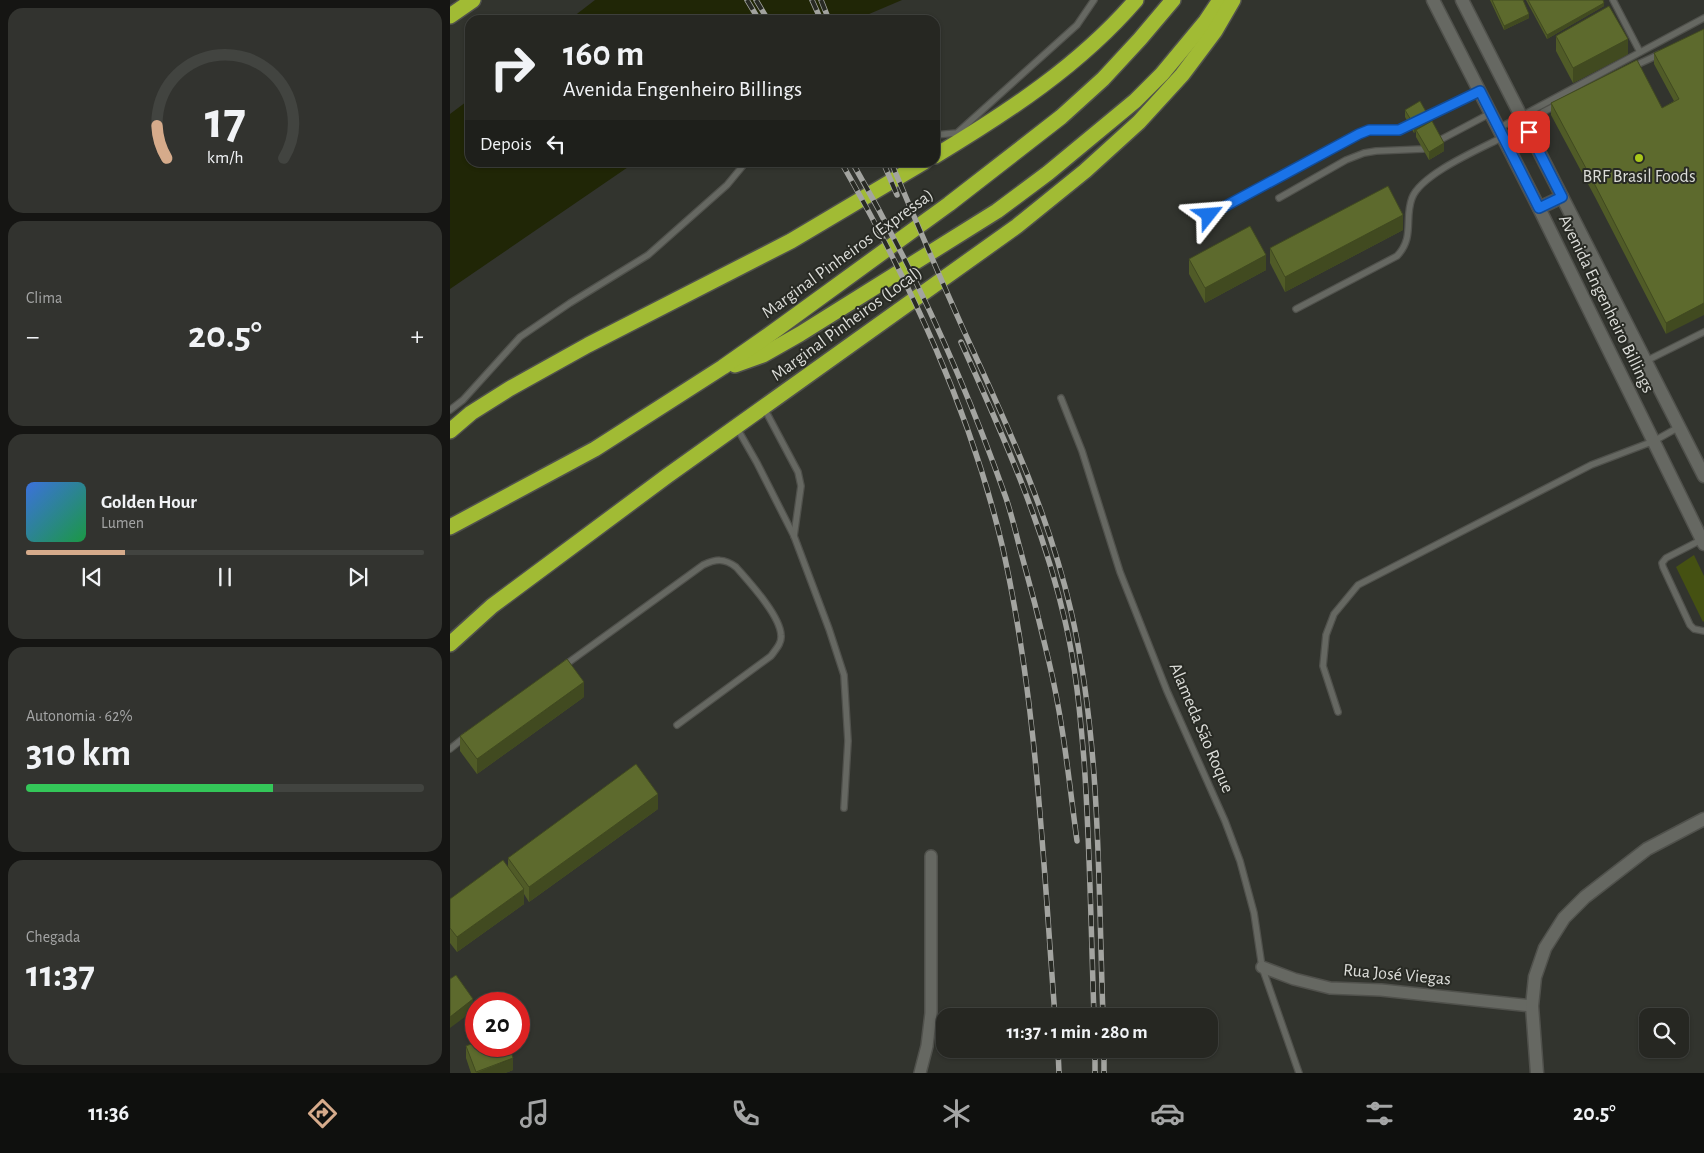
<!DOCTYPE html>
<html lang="pt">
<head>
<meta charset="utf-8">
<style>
	:root { --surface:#262722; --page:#32332f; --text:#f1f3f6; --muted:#a4a5a5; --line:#424440; --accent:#d6ab8b }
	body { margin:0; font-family:"Alegreya Sans",sans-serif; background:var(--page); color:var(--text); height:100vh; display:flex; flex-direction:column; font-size:19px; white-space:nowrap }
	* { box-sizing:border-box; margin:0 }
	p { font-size:16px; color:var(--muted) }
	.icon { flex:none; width:28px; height:28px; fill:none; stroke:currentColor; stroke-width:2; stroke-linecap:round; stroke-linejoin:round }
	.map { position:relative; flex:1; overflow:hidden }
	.side { display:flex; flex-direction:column; gap:8px; padding:8px; background:#151513; width:450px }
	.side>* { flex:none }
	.top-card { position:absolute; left:15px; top:15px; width:475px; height:152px; border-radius:15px; box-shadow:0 1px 4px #0004,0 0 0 1px var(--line); background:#262722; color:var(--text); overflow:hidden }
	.buttons { position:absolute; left:1189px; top:1008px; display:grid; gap:10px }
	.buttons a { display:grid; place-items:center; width:50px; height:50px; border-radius:10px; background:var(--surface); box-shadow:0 1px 4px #0004,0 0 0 1px var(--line); font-size:25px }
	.speed { position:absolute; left:15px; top:992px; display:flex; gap:10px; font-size:25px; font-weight:700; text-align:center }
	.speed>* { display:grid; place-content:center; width:65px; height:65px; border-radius:50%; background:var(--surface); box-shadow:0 1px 4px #0004,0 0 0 1px var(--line); line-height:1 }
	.speed .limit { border:8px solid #d22; background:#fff; color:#111 }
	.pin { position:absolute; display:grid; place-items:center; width:42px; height:42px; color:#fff; margin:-21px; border-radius:10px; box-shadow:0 2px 8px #0006 }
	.me { position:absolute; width:55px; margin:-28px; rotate:62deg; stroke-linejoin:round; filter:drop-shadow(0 0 4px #0008) }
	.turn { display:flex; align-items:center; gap:18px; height:105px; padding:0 15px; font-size:22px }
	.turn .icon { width:65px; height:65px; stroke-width:2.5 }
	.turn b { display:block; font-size:35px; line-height:42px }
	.then { display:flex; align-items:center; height:48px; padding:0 15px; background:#0003; gap:10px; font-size:19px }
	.big { font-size:38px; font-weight:700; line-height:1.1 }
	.side .card { flex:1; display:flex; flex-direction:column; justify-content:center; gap:8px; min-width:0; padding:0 18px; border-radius:15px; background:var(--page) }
	.side .dial { align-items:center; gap:0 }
	.dial svg { height:130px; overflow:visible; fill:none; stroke:var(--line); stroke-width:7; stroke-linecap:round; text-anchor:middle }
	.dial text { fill:var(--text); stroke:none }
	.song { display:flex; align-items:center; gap:15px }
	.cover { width:60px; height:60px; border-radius:8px; background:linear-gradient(135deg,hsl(220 70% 55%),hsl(140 70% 35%)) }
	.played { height:5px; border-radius:2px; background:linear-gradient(90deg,var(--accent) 25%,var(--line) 25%) }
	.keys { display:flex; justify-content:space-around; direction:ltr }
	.heat { display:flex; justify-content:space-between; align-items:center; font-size:28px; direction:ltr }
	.charge { height:8px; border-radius:4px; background:linear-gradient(90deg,#34c759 62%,var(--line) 0) }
	.trip { position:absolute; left:486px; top:1008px; width:282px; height:50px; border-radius:15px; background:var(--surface); box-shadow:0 1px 4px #0004,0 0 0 1px var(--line); font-weight:700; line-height:50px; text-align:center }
	.tab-bar { display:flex; height:80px; justify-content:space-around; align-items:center; background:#0f100e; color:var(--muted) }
	.tab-bar .icon { width:35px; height:35px }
	.tab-bar .current { color:var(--accent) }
	.tab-bar b { font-size:22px; color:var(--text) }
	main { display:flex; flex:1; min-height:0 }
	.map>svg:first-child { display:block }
</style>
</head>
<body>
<main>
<section class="side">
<div class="card dial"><svg viewBox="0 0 100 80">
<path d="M14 69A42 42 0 1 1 86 69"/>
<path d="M14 69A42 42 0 0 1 8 49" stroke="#d6ab8b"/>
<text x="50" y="56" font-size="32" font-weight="700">17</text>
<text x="50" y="72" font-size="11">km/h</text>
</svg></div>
<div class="card"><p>Clima</p>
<div class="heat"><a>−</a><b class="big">20.5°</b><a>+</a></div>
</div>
<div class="card">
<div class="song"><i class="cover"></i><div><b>Golden Hour</b><p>Lumen</p></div></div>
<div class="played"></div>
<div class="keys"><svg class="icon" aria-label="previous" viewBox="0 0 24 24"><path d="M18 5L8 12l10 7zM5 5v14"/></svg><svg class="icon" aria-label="pause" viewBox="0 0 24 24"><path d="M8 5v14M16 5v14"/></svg><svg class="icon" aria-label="next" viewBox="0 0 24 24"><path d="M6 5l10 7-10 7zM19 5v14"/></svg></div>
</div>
<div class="card"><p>Autonomia · 62%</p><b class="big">310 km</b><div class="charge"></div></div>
<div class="card"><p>Chegada</p><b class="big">11:37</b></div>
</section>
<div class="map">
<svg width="1254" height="1073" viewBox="0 0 1254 1073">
	<rect width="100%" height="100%" fill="#32342e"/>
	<path fill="#455112" d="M 1244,555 L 1254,576 L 1254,621 L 1253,622 L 1226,567 Z"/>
	<g fill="#202606">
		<path d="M 145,0 L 452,0 L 405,20 L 119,20 Z"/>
		<path d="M 20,99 L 20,162 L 184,163 L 0,289 L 0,114 Z"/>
	</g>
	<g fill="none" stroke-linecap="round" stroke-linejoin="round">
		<defs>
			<g id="lane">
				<path d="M 1163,0 L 1190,52"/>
				<path d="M 1184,66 L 1210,54"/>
				<path d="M 1093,112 L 1107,105"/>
				<path d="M 973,118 L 1030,91"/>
				<path d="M 1049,128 L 1254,18"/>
				<path d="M 485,135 L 507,133 L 627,25 L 644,0"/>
				<path d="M 829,198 L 896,160 L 914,153 L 926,151 L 973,149 L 1041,113"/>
				<path d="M 759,215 L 909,134 L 919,131 L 949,130 L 965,122"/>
				<path d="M 846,309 L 947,256 C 965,237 954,219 962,198 C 971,174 1030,149 1053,137"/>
				<path d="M 1196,361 L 1254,332"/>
				<path d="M 611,398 L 632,451 L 670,572 L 717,691 L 775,821 L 790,861 L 804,913 L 812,967 L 849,1073"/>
				<path d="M 314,408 L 348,472 L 351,486 L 344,536"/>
				<path d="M 0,410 L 13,400 L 70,337 L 120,303 L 198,255 L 277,185 L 296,162"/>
				<path d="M 287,428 L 307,463 L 344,536 L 379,629 L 394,675 L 398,741 L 394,808"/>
				<path d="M 1251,540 L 1216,558 L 1212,563 L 1213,567 L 1240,625 L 1244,629 L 1254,631"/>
				<path d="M 115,665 L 253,565 C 266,559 274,558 286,567 C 299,582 330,615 331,635 C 332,643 326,649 321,656 L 227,725"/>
				<path d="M 888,712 L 873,666 L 876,635 L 884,614 L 908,585 L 1141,465 L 1204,441 L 1229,427"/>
				<path d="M 0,749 L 16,736"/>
			</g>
			<g id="street">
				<path d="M 812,967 L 844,979 L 880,988 L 931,990 L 1082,1006"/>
				<path d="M 470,1073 L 477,1046 L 481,1013 L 481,856"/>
			</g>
			<g id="secondary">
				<path d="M 983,0 L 1089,208 L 1254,544"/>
				<path d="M 1012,0 L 1254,476"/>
				<path d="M 1089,208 L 1112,197"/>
				<path d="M 1087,1073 L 1082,1006 L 1085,977 L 1095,948 L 1114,918 L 1135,897 L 1197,849 L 1254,819"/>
			</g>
			<g id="highway">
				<path d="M 0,16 L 23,0"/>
				<path d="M 485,156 C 558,112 630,65 686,0"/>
				<path d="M 285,365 L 313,355 L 350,334 L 547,211 L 598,173 L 685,101 L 712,74 L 756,21 L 770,0"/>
				<path d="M 0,431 L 21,413 L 59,389 L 138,345 L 341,241 L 474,162"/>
				<path d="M 0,527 L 145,449 L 273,367 L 327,329 L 499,204 L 611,117 L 653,79 L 690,39 L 723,0"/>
				<path d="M 0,644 L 42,606 L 217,476 L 567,226 L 635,171 L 689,122 L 732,75 L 765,31 L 783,0"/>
			</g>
		</defs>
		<use href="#lane" stroke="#50514c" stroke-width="8"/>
		<use href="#street" stroke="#50514c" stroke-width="14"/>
		<use href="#secondary" stroke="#50514c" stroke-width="15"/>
		<use href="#highway" stroke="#50514c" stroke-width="18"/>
		<use href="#lane" stroke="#666862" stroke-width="5.5"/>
		<use href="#street" stroke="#666862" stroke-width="11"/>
		<use href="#secondary" stroke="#666862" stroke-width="12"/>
		<use href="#highway" stroke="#a1bb34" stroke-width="15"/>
		<defs>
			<g id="rail">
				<path d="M 297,0 L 309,20"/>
				<path d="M 306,0 L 318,20"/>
				<path d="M 362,0 L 371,20"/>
				<path d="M 371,0 L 379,20"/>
				<path d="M 391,162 C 461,284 521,412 553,549 C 587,702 593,860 605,1016"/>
				<path d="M 402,162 C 464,269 515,382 556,498 C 561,513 565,529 569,545 C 580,584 590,623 599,662 C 613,720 619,781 627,841"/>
				<path d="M 433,162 L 447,195"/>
				<path d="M 441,162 C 465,219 489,275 514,331 C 556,423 598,511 621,611 C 651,743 648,881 653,1016"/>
				<path d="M 511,342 C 552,433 593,524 615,621 C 626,667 630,713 634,760 C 640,845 641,931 644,1016"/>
				<path d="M 608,1049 L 609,1073"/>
				<path d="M 645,1049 L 645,1073"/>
				<path d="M 654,1049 L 654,1073"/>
			</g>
		</defs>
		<use href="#rail" stroke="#a3a4a0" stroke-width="5.5"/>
		<use href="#rail" stroke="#282a24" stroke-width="4" stroke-dasharray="11" stroke-linecap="butt"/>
	</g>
	<g fill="#505b27">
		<path d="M 1040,0 L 1073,0 L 1079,18 L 1054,30 Z"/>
		<path d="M 1076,0 L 1153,0 L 1154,6 L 1097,39 Z"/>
		<path d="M 1254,29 L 1216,334 L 1145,197 L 1101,115 L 1101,103 L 1212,108 L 1224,101 L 1204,64 L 1204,53 Z"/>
		<path d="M 1106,36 L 1178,54 L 1123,83 L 1106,51 Z"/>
		<path d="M 955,110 L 979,123 L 994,151 L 979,160 L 966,137 L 966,131 L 964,133 L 955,117 Z"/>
		<path d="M 953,230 L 835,292 L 820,263 L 820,248 Z"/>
		<path d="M 739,259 L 816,270 L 755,303 L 739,274 Z"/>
		<path d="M 134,697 L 27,774 L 10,751 L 10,736 Z"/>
		<path d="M 208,809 L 79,902 L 74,894 L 74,904 L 7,952 L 0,943 L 0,899 L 58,867 L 58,858 Z"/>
		<path d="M 16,1046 L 63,1070 L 55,1073 L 21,1073 L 16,1058 Z"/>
	</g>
	<g fill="#414a20">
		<path d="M 1154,3 L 1154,6 L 1097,39 L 1097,35 Z"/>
		<path d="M 1079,14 L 1079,18 L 1054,30 L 1054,26 Z"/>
		<path d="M 1178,39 L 1178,54 L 1123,83 L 1123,68 Z"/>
		<path d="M 979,117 L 979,124 L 964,133 L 964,125 Z"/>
		<path d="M 994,143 L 994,151 L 979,160 L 979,152 Z"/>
		<path d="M 953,215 L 953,230 L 835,292 L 835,277 Z"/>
		<path d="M 816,255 L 816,270 L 755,303 L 755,288 Z"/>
		<path d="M 1254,303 L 1254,315 L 1216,334 L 1216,323 Z"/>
		<path d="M 134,682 L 134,697 L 27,774 L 27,759 Z"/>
		<path d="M 208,794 L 208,809 L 79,902 L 79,887 Z"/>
		<path d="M 74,889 L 74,904 L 7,952 L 7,937 Z"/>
		<path d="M 23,999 L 23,1011 L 0,1028 L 0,1017 Z"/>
		<path d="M 63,1058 L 63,1070 L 55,1073 L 26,1073 Z"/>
	</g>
	<g fill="#5d6a2d" stroke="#414a20">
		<path d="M 1042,0 L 1073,0 L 1079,14 L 1054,26 Z"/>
		<path d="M 1078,0 L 1153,0 L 1154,3 L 1097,35 Z"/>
		<path d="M 1159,6 L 1178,39 L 1123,68 L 1106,36 Z"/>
		<path d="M 1254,29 L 1254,303 L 1216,323 L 1145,185 L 1101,103 L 1187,60 L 1212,108 L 1229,99 L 1204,53 Z"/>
		<path d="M 970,101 L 979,117 L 964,125 L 955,110 Z"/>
		<path d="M 982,121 L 994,143 L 979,152 L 966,130 Z"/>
		<path d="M 938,186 L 953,215 L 835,277 L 820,248 Z"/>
		<path d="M 800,226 L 816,255 L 755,288 L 739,259 Z"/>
		<path d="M 117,659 L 134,682 L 27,759 L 10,736 Z"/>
		<path d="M 186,764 L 208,794 L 79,887 L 58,858 Z"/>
		<path d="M 53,860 L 74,889 L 7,937 L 0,928 L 0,899 Z"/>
		<path d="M 6,975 L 23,999 L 0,1017 L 0,979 Z"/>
		<path d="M 26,1042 L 26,1046 L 59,1046 L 63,1058 L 26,1072 L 16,1046 Z"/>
	</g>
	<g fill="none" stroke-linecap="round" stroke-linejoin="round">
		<defs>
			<path id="route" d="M 759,215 L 909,134 L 919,130 L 949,130 L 1030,91 L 1089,208 L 1112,197 L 1079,132"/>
		</defs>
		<use href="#route" stroke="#114b97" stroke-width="12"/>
		<use href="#route" stroke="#1a73e8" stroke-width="9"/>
	</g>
	<circle fill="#a9c719" stroke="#282a24" stroke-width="2" cx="1189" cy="158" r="5"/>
	<g text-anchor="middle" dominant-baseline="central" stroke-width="4" stroke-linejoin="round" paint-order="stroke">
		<g font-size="18" fill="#dbdcd8" stroke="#282a24">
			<text x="1189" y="177">BRF Brasil Foods</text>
		</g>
		<g font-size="18" fill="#dbdcd8" stroke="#282a24">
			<text transform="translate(398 254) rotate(-36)">Marginal Pinheiros (Expressa)</text>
			<text transform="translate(1156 304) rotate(64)">Avenida Engenheiro Billings</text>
			<text transform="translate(397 324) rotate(-36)">Marginal Pinheiros (Local)</text>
			<text transform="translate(751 728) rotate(67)">Alameda São Roque</text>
			<text transform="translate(947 975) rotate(5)">Rua José Viegas</text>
		</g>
	</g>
</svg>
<div class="buttons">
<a><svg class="icon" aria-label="search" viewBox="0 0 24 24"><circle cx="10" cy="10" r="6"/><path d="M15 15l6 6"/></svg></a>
</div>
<div class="speed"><div class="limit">20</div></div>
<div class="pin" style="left:1079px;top:132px;background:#d93025"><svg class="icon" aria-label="arrive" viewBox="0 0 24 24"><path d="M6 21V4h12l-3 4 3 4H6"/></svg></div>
<svg class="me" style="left:759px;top:215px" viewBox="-20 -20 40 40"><path d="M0-17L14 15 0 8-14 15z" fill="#1a73e8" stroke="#fff" stroke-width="4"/></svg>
<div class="trip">11:37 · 1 min · 280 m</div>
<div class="top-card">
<div class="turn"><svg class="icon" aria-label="right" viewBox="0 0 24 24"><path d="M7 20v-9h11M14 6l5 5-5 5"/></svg><div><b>160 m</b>Avenida Engenheiro Billings</div></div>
<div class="then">Depois<svg class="icon" aria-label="left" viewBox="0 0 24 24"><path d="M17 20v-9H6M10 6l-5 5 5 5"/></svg></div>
</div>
</div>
</main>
<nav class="tab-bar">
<b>11:36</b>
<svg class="icon current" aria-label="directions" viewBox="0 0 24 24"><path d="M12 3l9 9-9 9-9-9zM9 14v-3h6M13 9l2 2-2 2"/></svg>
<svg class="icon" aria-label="music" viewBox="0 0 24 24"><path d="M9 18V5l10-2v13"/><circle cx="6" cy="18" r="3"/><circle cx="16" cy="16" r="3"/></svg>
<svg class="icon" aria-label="phone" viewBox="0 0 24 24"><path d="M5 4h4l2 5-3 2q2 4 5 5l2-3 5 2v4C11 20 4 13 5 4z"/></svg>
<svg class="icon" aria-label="climate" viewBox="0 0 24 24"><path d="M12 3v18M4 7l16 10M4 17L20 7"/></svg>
<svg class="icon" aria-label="car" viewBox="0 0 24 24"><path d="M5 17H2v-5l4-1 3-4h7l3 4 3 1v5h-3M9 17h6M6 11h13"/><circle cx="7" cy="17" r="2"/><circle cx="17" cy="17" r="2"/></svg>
<svg class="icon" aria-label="filters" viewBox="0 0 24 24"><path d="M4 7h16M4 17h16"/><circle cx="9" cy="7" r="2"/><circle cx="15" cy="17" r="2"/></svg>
<b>20.5°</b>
</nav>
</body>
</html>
